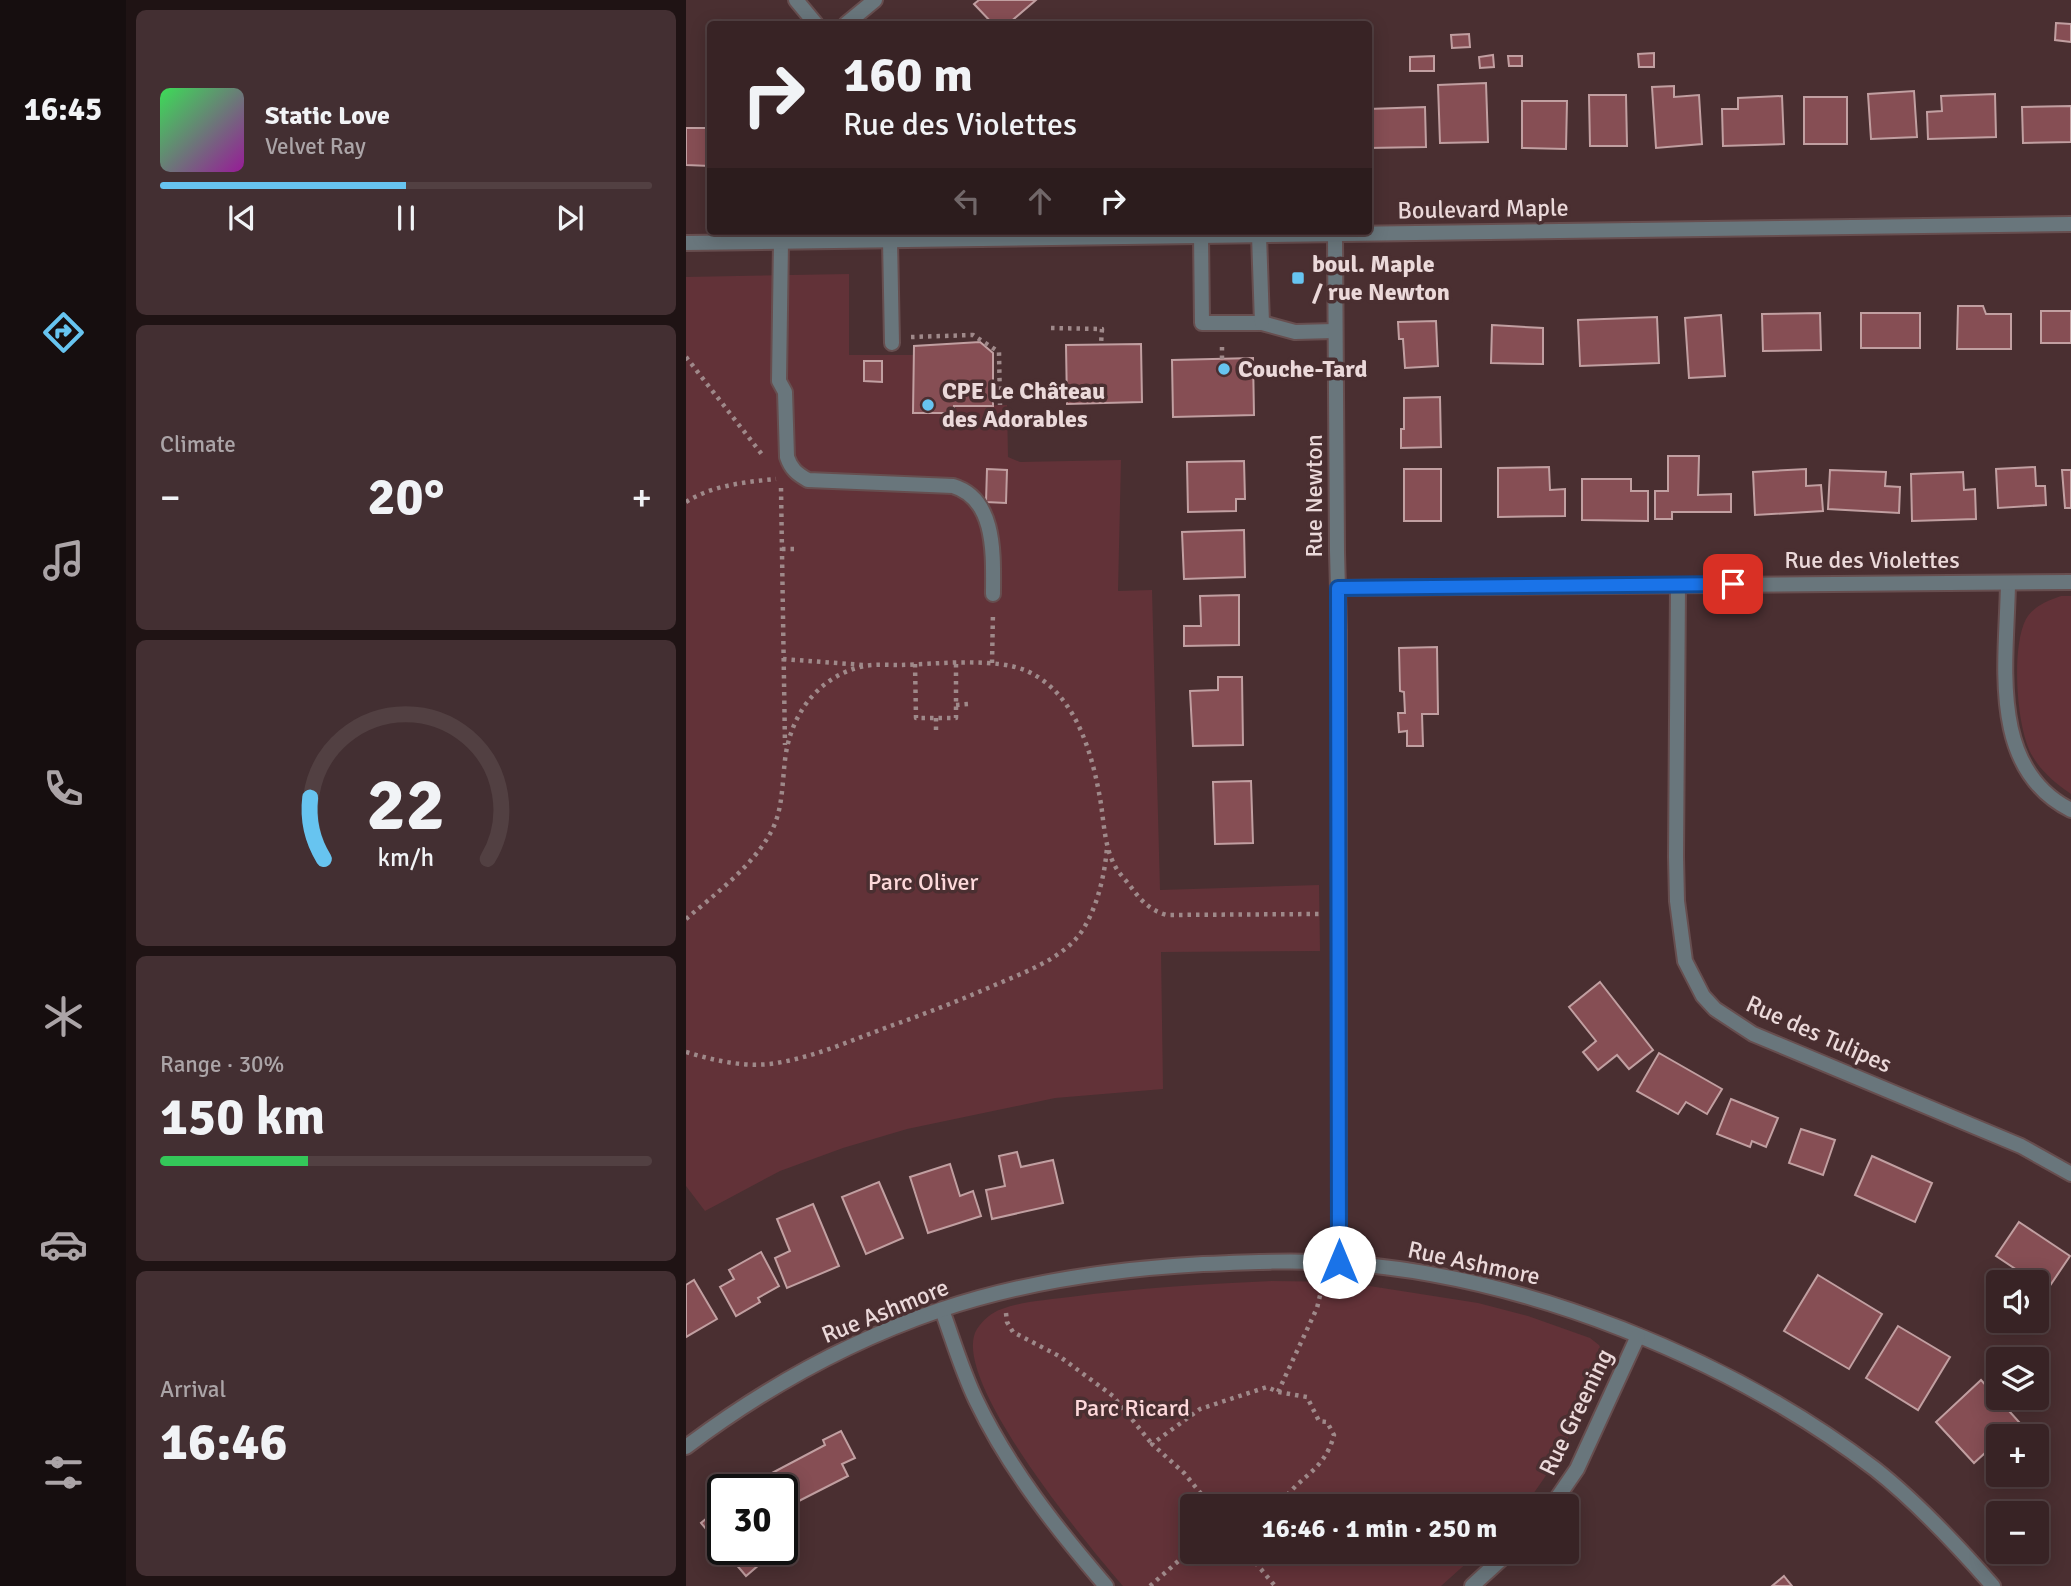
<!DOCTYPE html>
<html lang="en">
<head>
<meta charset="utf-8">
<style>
	:root { --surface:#382325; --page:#432f32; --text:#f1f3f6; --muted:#aba4a7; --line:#524042; --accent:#67c4f0 }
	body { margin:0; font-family:Signika,sans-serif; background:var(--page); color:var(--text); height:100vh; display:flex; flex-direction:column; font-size:26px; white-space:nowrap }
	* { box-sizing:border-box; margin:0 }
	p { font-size:23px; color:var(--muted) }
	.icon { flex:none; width:38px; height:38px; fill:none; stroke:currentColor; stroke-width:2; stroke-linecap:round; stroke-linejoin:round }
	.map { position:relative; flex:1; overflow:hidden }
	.panel { display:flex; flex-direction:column; gap:10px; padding:10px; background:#1f1314; width:560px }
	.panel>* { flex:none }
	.top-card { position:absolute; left:21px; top:21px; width:665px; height:214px; border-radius:7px; box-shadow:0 4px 18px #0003,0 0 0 2px var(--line); background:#382325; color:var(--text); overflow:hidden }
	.buttons { position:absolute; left:1300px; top:1270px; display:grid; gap:14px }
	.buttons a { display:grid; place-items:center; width:63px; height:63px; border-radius:7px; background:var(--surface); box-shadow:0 4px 18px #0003,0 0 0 2px var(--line); font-size:35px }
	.speed { position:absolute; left:21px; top:1474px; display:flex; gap:14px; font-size:35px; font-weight:700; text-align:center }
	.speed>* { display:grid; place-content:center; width:91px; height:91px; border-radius:50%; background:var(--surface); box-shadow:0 4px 18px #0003,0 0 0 2px var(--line); line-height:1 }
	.speed .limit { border:4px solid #111; border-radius:10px; background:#fff; color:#111 }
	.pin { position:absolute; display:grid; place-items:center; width:60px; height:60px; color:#fff; margin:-30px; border-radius:14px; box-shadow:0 4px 10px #0006 }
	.me { position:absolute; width:77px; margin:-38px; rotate:0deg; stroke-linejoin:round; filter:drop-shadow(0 0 5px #0008) }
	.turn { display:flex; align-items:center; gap:24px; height:147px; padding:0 21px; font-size:32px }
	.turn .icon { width:91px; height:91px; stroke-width:2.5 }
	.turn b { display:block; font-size:49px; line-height:60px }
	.lanes { display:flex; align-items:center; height:66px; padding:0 21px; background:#0003; justify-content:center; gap:35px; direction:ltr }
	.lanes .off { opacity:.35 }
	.big { font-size:52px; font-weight:700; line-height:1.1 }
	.panel .widget { flex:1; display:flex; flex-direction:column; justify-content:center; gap:10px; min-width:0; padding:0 24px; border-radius:10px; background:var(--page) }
	.panel .dial { align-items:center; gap:0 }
	.dial svg { height:182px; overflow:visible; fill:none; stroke:var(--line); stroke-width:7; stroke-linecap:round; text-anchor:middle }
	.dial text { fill:var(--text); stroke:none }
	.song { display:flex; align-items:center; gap:21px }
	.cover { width:84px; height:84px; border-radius:10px; background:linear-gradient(135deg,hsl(130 70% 55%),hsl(300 70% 35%)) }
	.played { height:7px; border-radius:4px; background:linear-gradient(90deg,var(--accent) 50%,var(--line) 50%) }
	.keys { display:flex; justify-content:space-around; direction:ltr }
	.heat { display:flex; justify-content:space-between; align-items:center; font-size:38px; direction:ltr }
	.charge { height:10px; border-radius:5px; background:linear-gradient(90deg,#34c759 30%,var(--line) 0) }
	.trip { position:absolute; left:494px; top:1494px; width:399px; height:70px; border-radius:7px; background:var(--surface); box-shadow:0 4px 18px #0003,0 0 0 2px var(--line); font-weight:700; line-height:70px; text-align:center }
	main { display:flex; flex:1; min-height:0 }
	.menu { display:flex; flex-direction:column; width:126px; justify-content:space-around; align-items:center; background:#160e0f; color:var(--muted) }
	.menu .icon { width:49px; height:49px }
	.menu .selected { color:var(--accent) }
	.menu b { font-size:32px; color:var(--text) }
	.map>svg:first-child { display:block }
</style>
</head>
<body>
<main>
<nav class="menu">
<b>16:45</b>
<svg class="icon selected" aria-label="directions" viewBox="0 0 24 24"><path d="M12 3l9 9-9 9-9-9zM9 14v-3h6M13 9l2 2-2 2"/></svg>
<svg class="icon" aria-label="music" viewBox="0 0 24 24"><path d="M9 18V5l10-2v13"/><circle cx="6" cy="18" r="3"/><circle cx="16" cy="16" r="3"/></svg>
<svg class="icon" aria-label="phone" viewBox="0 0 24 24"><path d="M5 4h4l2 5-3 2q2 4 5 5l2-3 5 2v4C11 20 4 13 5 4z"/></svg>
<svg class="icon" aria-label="climate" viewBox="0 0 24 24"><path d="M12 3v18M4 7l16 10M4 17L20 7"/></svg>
<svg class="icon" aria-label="car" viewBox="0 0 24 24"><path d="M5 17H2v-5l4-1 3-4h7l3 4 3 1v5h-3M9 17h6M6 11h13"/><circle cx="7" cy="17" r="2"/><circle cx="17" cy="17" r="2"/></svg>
<svg class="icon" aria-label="filters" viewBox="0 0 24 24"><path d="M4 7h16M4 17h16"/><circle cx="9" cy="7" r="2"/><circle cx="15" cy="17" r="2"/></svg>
</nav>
<section class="panel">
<div class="widget">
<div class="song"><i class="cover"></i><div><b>Static Love</b><p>Velvet Ray</p></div></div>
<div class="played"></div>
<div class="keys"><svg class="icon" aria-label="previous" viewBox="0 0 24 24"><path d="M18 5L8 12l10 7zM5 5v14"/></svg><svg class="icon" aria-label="pause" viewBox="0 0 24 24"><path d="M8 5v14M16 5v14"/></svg><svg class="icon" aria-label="next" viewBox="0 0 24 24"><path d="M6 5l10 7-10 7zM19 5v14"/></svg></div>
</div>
<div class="widget"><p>Climate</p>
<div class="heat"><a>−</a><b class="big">20°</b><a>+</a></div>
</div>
<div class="widget dial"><svg viewBox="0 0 100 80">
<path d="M14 69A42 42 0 1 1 86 69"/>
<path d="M14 69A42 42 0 0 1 8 42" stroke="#67c4f0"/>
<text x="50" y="56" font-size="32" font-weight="700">22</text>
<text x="50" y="72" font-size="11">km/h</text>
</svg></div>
<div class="widget"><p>Range · 30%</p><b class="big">150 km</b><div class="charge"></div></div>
<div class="widget"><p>Arrival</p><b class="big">16:46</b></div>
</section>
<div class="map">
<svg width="1385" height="1586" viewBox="0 0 1385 1586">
	<rect width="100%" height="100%" fill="#4a2f31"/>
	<g fill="#623238">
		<path d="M 163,274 L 163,355 L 228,355 L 227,413 L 268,413 L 268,406 L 321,405 L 322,457 L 334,462 L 435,460 L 432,591 L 466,590 L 474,890 L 633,885 L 634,951 L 475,952 L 477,1089 L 369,1098 L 221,1129 L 157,1148 L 94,1171 L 19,1211 L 0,1186 L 0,277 Z"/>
		<path d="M 1375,596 L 1385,596 L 1385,794 C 1370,784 1356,772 1347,757 C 1330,730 1325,647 1340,619 C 1348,606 1361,601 1375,596 Z"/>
		<path d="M 586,1281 L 658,1282 L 792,1303 L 842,1316 L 904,1338 L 913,1345 L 918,1356 L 918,1367 C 894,1416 872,1464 837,1507 L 506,1507 L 506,1552 L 793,1552 L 755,1586 L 437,1586 C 404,1548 261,1377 291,1329 C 297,1320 306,1312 316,1309 C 337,1301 362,1300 384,1297 C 451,1288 519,1284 586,1281 Z"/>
	</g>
	<g fill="#864e54" stroke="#c19fa1" stroke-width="2">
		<path d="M 293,0 L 350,0 L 322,24 L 307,24 L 288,4 Z"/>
		<path d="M 1370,23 L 1385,24 L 1385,42 L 1369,40 Z"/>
		<path d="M 783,34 L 784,47 L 766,48 L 765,35 Z"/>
		<path d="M 968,53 L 968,67 L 953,67 L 952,54 Z"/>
		<path d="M 807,55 L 808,67 L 794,68 L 793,57 Z"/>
		<path d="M 748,56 L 748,71 L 724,71 L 724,57 Z"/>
		<path d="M 822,56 L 836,56 L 836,66 L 823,66 Z"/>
		<path d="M 800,83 L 802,142 L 754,143 L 752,85 Z"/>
		<path d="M 988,86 L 988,97 L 1013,95 L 1016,144 L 970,148 L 966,87 Z"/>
		<path d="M 1228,91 L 1231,137 L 1185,139 L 1182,94 Z"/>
		<path d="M 1309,94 L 1310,137 L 1242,139 L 1241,112 L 1256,111 L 1255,96 Z"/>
		<path d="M 903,95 L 940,95 L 941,146 L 904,146 Z"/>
		<path d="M 1096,96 L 1098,144 L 1037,146 L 1036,109 L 1052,109 L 1052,98 Z"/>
		<rect x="1118" y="97" width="43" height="47"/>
		<path d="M 836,101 L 881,101 L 880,149 L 836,148 Z"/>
		<path d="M 1385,106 L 1385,142 L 1337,143 L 1336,107 Z"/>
		<path d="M 739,107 L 740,147 L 682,148 L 682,109 Z"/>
		<path d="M 0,128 L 24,128 L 24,166 L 0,165 Z"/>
		<path d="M 1272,306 L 1297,306 L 1300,314 L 1325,314 L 1325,349 L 1271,349 Z"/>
		<rect x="1355" y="311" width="30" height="32"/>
		<path d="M 1134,313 L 1135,350 L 1077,351 L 1076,314 Z"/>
		<rect x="1175" y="313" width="59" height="35"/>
		<path d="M 1035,315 L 1039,376 L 1003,378 L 999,318 Z"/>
		<path d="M 971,317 L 973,363 L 894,366 L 892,320 Z"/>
		<path d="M 750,321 L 752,366 L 719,368 L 717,339 L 713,339 L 712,322 Z"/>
		<path d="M 806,325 L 857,328 L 857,364 L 805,363 Z"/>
		<path d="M 294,342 L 307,353 L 307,406 L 268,406 L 268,413 L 227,413 L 228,346 Z"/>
		<path d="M 455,344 L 456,402 L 381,404 L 380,345 Z"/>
		<path d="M 567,358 L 568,415 L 487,417 L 486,360 Z"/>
		<path d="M 178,361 L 196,361 L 196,382 L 178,381 Z"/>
		<path d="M 754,397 L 755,447 L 715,448 L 715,429 L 718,429 L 718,398 Z"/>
		<path d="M 982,456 L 1013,456 L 1012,495 L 1045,494 L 1045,512 L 986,512 L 986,519 L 969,519 L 969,491 L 982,491 Z"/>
		<path d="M 558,461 L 559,499 L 550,499 L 550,511 L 502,512 L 501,462 Z"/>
		<path d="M 863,467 L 864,490 L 879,489 L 879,516 L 812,517 L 812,468 Z"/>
		<path d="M 1349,467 L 1350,486 L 1359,486 L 1360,505 L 1312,508 L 1310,469 Z"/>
		<path d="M 301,469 L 321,470 L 320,503 L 300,502 Z"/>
		<rect x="718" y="469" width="37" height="52"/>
		<path d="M 1120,469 L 1120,486 L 1135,485 L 1137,511 L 1069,515 L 1067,472 Z"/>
		<path d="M 1144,470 L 1200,472 L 1199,486 L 1214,487 L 1213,513 L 1142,509 Z"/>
		<path d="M 1376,470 L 1385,470 L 1385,508 L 1379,508 Z"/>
		<path d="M 1277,472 L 1278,490 L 1289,489 L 1290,519 L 1226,521 L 1225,474 Z"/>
		<path d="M 896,479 L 945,479 L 945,491 L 962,491 L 962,521 L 896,520 Z"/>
		<path d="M 558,530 L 559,577 L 498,579 L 496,532 Z"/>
		<path d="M 553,595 L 553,645 L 498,646 L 498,626 L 515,626 L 514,596 Z"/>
		<path d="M 751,647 L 752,714 L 736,714 L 737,746 L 721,746 L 721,731 L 713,732 L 712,713 L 719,713 L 718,692 L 714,691 L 713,648 Z"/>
		<path d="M 532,677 L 556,677 L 557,745 L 507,746 L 504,691 L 532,690 Z"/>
		<path d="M 565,781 L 567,843 L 529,844 L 527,782 Z"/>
		<path d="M 914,982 L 967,1050 L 943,1069 L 931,1055 L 912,1070 L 897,1052 L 910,1041 L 883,1007 Z"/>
		<path d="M 973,1053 L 1036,1089 L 1021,1114 L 1000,1102 L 992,1114 L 951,1091 Z"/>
		<path d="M 1045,1099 L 1092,1118 L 1080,1147 L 1066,1141 L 1064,1147 L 1031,1134 Z"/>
		<path d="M 1115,1129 L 1149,1140 L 1137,1175 L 1103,1163 Z"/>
		<path d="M 331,1152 L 335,1167 L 367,1160 L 377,1203 L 306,1219 L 300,1190 L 319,1186 L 313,1156 Z"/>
		<path d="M 1186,1156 L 1246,1183 L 1229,1222 L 1169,1195 Z"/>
		<path d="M 264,1164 L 274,1196 L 287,1191 L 295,1216 L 242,1233 L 224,1177 Z"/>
		<path d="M 193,1182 L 217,1238 L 180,1254 L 156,1197 Z"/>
		<path d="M 127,1204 L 153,1266 L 101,1288 L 89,1258 L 104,1251 L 91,1219 Z"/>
		<path d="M 1333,1222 L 1384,1256 L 1361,1290 L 1310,1256 Z"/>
		<path d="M 75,1252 L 93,1286 L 72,1298 L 74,1302 L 50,1316 L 34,1287 L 48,1279 L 43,1270 Z"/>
		<path d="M 1132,1275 L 1196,1314 L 1163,1369 L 1098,1331 Z"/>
		<path d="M 8,1280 L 31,1319 L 0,1337 L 0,1285 Z"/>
		<path d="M 1212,1326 L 1264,1357 L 1232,1410 L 1180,1378 Z"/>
		<path d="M 1295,1380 L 1333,1422 L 1317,1437 L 1312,1437 L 1312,1441 L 1288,1463 L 1250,1422 Z"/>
		<path d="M 155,1431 L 169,1458 L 156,1464 L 162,1476 L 103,1506 L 96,1489 L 94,1489 L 86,1473 L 139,1445 L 137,1440 Z"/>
		<path d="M 37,1505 L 37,1549 L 15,1523 Z"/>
		<path d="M 37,1549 L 75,1549 L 74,1550 L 81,1558 L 60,1576 Z"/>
		<path d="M 1098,1576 L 1106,1586 L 1086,1586 Z"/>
	</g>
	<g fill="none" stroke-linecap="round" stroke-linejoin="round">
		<defs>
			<g id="service">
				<path d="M 515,235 L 516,323 L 576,323 L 609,332 L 649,331"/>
				<path d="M 573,235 L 576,323"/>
				<path d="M 204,240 L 206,343"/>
				<path d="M 95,241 L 93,381 L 99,392 L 101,457 C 105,469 111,474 122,480 L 267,486 C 311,499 307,557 307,594"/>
			</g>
			<g id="minor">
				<path d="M 110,0 L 130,24"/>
				<path d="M 160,24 L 189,0"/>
				<path d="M 649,234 L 651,551 L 653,630 L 653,1262"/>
				<path d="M 1322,583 C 1321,660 1301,768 1385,810"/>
				<path d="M 992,585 L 990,857 L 991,901 L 999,961 L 1017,996 L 1029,1009 L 1067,1034 L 1335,1146 L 1385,1174"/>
				<path d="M 652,588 L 1385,582"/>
				<path d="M 256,1310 C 267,1340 276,1371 290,1400 C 323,1469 371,1529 420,1586"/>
				<path d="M 0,1447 C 77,1389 163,1341 254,1310 C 339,1281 428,1269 517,1264 C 563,1262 610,1260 655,1263 C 837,1275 1044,1358 1189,1469 C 1232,1503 1271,1545 1307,1586"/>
				<path d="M 865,1507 L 891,1469 L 952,1336"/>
				<path d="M 786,1586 L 823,1552"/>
			</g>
			<path id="tertiary" d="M 0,243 L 1385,224"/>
		</defs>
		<use href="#service" stroke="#674e4f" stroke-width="18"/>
		<use href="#minor" stroke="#674e4f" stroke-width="18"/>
		<use href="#tertiary" stroke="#674e4f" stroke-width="18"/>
		<g stroke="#9f898a" stroke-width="4.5" stroke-dasharray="3.5 5" stroke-linecap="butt">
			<path d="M 365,328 L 416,329 L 415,344"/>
			<path d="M 225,337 L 287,335 L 313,352 L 314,405"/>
			<path d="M 0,357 L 78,457"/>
			<path d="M 536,359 L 536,342"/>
			<path d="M 95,488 L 99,745"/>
			<path d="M 0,502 C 27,485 59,482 90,479"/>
			<path d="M 96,549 L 110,549"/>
			<path d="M 97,659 L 177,665"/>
			<path d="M 306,663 L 307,612"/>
			<path d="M 229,664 L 230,718 L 270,718 L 270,664"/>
			<path d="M 270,705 L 283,704"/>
			<path d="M 250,718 L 250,733"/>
			<path d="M 0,919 C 29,894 66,867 85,832 C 97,810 96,784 99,760 C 104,715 132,676 178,666 C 190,664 203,665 215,665 C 251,664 309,657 341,671 C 391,694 407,756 415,804 C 418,825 419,848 429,866 C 433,874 440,880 445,887 C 455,901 465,911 481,915 L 633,914"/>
			<path d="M 0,1052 C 27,1060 55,1067 84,1064 C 128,1058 168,1039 210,1024 C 244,1012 277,999 309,985 C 337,973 367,962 388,941 C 409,919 419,876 421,847"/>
			<path d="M 320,1313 L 321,1322 L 327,1332 L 373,1356 L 427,1396 L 466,1444"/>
			<path d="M 592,1392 L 631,1308 L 637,1283"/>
			<path d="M 526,1507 L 498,1473 L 466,1444 L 514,1409 L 581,1387 L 592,1392 L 621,1397 L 633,1421 L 641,1422 L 648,1435 C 638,1473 611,1476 593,1507"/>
			<path d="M 564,1556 L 589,1586"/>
			<path d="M 464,1586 L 506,1549"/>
		</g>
		<use href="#service" stroke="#69767c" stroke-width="14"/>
		<use href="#minor" stroke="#69767c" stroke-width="14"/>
		<use href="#tertiary" stroke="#69767c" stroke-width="14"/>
	</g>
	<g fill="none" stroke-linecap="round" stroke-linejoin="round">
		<defs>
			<path id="route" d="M 653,1262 L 652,588 L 1047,584"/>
		</defs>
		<use href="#route" stroke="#114b97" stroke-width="18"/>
		<use href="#route" stroke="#1a73e8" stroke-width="12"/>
	</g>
	<g fill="#67c4f0" stroke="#4a2f31" stroke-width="2.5">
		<rect x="605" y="271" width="14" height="14" rx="3.5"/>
		<circle cx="538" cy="369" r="7"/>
		<circle cx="242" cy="405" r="7"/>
	</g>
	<g text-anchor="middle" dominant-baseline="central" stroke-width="7" stroke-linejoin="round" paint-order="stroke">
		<g font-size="24" fill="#ebd9da" stroke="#4a2f31">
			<text transform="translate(797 209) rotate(-1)">Boulevard Maple</text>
			<text transform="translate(628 496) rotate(-90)">Rue Newton</text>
			<text x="1186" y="560">Rue des Violettes</text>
			<text transform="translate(1133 1034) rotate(24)">Rue des Tulipes</text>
			<text transform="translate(788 1263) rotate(12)">Rue Ashmore</text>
			<text transform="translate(199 1311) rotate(-22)">Rue Ashmore</text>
			<text transform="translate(890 1412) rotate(-64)">Rue Greening</text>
		</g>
		<g font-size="24" font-weight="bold" fill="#ebd9da" stroke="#4a2f31" text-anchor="start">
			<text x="626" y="264">boul. Maple<tspan x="626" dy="28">/ rue Newton</tspan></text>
			<text x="552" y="369">Couche-Tard</text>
			<text x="256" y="391">CPE Le Château<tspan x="256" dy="28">des Adorables</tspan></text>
		</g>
		<g font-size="24" fill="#fdd8da" stroke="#4a2f31">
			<text x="237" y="882">Parc Oliver</text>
			<text x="446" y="1408">Parc Ricard</text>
		</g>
	</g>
</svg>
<div class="buttons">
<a><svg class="icon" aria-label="sound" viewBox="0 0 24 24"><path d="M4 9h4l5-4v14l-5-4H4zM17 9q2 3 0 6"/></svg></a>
<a><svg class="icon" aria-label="layers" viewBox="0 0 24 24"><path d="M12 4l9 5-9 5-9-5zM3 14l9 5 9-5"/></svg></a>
<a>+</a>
<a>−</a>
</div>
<div class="speed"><div class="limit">30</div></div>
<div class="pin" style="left:1047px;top:584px;background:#d93025"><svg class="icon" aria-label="arrive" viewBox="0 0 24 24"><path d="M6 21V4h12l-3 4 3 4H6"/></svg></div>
<svg class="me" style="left:653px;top:1262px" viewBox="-20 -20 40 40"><circle r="19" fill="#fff"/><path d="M0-13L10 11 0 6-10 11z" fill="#1a73e8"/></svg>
<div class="trip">16:46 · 1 min · 250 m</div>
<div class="top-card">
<div class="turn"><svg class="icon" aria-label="right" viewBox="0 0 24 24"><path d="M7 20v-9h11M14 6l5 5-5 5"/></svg><div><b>160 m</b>Rue des Violettes</div></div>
<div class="lanes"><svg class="icon off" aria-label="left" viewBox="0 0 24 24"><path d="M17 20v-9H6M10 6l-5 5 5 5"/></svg><svg class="icon off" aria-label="ahead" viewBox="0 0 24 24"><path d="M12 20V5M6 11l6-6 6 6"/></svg><svg class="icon" aria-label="right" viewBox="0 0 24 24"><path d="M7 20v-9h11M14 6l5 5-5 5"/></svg></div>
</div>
</div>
</main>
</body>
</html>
